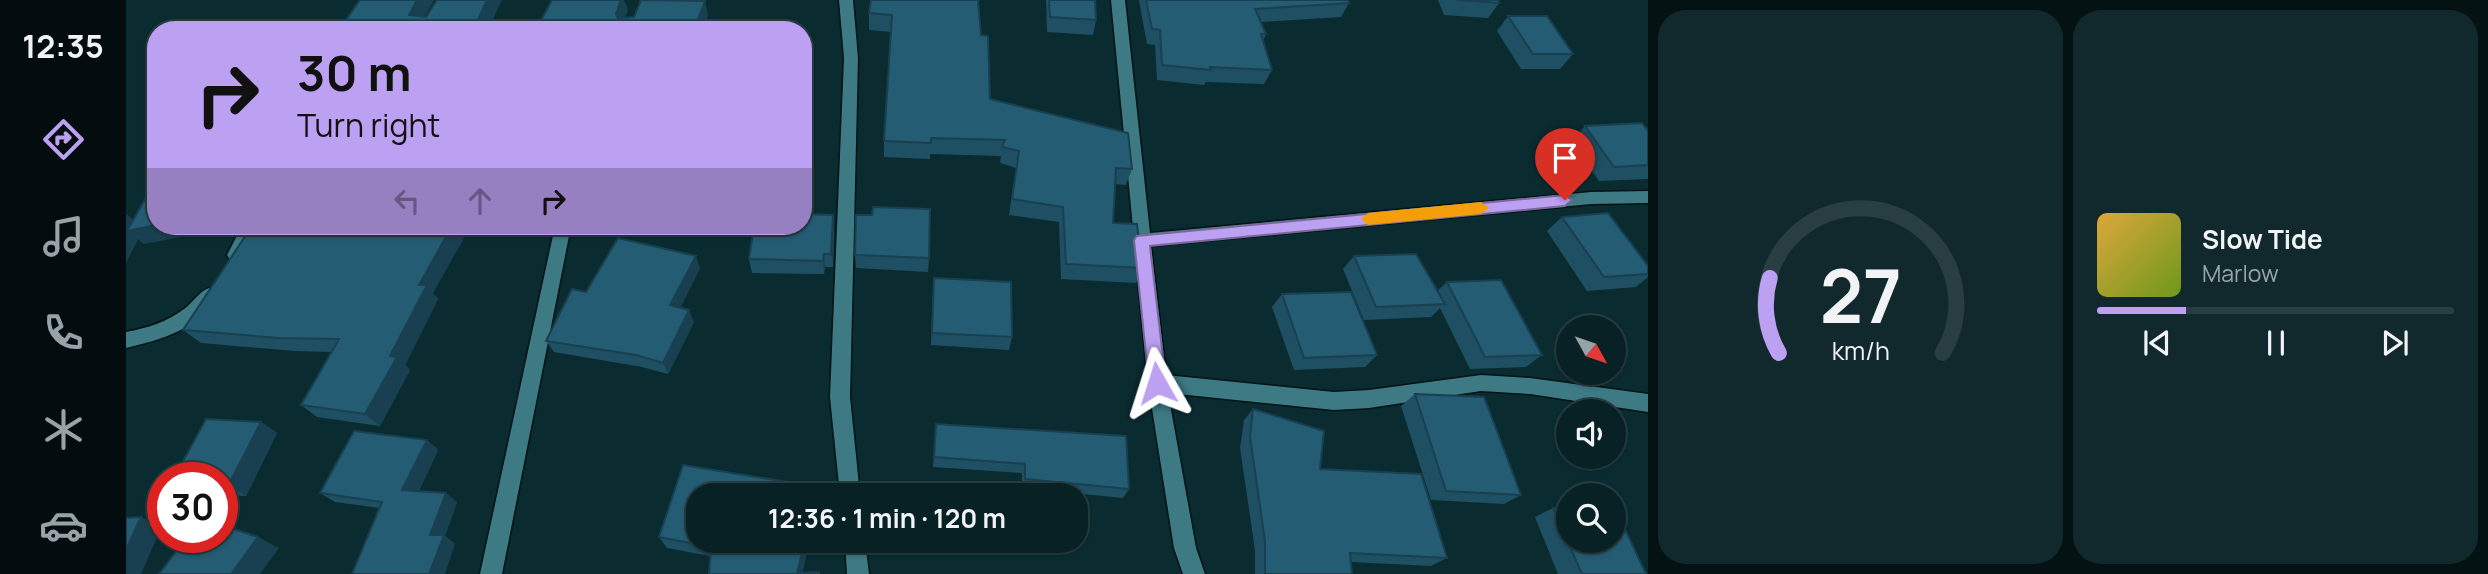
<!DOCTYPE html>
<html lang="en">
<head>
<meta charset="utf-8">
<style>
	:root { --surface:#082125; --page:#11292d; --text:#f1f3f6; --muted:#98a3a7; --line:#293e42; --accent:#bca0f2 }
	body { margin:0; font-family:Manrope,sans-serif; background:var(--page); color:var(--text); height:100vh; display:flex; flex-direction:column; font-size:26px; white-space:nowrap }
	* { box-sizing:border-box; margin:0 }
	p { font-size:23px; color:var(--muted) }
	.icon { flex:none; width:38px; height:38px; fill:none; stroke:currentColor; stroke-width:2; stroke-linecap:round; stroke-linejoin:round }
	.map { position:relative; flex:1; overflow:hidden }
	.sheet { display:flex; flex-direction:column; gap:10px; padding:10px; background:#041214; width:840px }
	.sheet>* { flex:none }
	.hud { position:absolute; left:21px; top:21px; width:665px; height:214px; border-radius:28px; box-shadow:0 2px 5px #0004,0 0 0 2px var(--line); background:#bca0f2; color:#111; overflow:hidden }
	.needle { width:46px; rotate:130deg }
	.fabs { position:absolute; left:1430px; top:315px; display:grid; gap:14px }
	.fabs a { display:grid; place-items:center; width:70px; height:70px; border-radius:50%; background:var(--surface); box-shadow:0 2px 5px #0004,0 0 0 2px var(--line); font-size:35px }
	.speed { position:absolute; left:21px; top:462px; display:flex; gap:14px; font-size:35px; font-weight:700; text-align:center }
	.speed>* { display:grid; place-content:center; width:91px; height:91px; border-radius:50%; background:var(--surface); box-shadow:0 2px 5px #0004,0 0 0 2px var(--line); line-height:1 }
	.speed .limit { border:10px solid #d22; background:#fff; color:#111 }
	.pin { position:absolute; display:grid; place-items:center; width:60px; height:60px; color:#fff; margin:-72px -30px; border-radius:50% 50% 50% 0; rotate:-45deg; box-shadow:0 0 7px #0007 }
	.pin .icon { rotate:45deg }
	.me { position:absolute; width:77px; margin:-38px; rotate:354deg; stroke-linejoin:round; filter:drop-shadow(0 0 5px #0008) }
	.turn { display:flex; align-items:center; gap:24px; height:147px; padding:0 35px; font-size:32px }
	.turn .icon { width:91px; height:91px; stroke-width:2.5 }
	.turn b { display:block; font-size:49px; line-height:60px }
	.lanes { display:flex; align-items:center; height:66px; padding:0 35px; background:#0003; justify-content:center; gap:35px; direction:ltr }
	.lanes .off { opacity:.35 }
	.sheet .widget { flex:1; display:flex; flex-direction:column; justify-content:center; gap:10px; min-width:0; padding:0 24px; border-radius:28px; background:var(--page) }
	.sheet .dial { align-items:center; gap:0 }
	.dial svg { height:182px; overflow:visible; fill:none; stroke:var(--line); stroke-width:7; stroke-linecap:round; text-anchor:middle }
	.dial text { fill:var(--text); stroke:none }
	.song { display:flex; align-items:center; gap:21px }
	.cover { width:84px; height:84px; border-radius:10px; background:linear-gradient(135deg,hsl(40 70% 55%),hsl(80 70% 35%)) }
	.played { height:7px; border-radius:4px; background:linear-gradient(90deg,var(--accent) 25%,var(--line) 25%) }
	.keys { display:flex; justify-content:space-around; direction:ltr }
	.sheet .tiles { flex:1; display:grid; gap:10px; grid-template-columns:repeat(2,1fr) }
	.trip { position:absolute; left:560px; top:483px; width:402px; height:70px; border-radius:28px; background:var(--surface); box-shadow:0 2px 5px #0004,0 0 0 2px var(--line); font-weight:700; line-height:70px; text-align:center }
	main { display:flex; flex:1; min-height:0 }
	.tabs { display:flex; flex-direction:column; width:126px; justify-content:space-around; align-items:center; background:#030d0f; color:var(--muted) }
	.tabs .icon { width:49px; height:49px }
	.tabs .on { color:var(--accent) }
	.tabs b { font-size:32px; color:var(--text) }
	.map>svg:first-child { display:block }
</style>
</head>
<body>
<main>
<nav class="tabs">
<b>12:35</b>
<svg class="icon on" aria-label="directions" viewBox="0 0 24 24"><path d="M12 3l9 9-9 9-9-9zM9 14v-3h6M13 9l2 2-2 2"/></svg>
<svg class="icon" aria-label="music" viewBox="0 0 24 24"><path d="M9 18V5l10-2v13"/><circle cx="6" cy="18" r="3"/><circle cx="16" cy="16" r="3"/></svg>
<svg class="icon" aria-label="phone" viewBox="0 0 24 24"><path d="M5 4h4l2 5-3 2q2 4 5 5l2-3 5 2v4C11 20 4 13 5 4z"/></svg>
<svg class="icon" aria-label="climate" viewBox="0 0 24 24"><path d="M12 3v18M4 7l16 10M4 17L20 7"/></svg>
<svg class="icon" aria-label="car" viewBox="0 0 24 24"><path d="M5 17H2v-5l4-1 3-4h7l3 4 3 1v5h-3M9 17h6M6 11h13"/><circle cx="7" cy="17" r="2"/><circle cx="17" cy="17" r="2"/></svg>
</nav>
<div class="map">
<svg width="1522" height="574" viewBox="0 0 1522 574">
	<rect width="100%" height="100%" fill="#0a2c31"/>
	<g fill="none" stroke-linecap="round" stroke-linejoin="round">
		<defs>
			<g id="minor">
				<path d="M 713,0 L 727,0 L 732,58 L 724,397 L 734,495 L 714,495 L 704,397 L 718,58 Z"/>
				<path d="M 985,0 L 999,0 L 1024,233 L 1465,192 L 1522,191 L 1522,203 L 1465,204 L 1025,246 L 1040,375 L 1208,392 L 1243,390 L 1355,375 L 1404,378 L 1522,394 L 1522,412 L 1404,394 L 1355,391 L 1243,408 L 1208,410 L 1042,393 L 1070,548 L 1079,574 L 1057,574 L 1048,548 L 1022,383 Z"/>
				<path d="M 116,226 L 132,226 L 116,260 L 104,260 L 101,255 Z"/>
				<path d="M 429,226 L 445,226 L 376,574 L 354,574 Z"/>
				<path d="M 83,288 L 89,290 L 92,295 C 75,329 34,340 0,348 L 0,332 C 21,328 41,322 58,309 C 67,303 73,291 83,288 Z"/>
				<path d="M 719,541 L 739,541 L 743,574 L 721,574 Z"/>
			</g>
		</defs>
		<use href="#minor" stroke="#021315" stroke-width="3"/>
		<use href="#minor" fill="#3d7a84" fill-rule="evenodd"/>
	</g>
	<g fill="#1f4f63">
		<path d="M 745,0 L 855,35 L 864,99 L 1006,169 L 1000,185 L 989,184 L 987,223 L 1016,268 L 1010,283 L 935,279 L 933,222 L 883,215 L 890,168 L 874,163 L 875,156 L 804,154 L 804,159 L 758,157 L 758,141 L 765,32 L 743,30 L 743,13 Z"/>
		<path d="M 920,0 L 969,0 L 970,20 L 967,35 L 921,32 Z"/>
		<path d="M 1013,0 L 1222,0 L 1223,3 L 1215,17 L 1135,22 L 1140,34 L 1137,41 L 1146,70 L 1138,84 L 1080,82 L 1078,85 L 1031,80 L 1029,45 L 1021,44 Z"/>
		<path d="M 1312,0 L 1372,0 L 1373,3 L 1362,18 L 1318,15 Z"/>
		<path d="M 1382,16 L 1447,54 L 1434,69 L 1395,69 L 1371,31 Z"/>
		<path d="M 1459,126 L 1522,131 L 1522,179 L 1473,181 L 1445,141 Z"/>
		<path d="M 707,215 L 708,229 L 707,267 L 699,267 L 698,274 L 626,273 L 623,259 Z"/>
		<path d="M 746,215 L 803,258 L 802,272 L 730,268 L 729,255 Z"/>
		<path d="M 1436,217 L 1522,266 L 1522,277 L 1510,287 L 1461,291 L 1421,231 Z"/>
		<path d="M 1228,256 L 1311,291 L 1321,282 L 1416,355 L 1400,367 L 1344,369 L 1314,308 L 1305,317 L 1238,320 L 1217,269 Z"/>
		<path d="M 574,268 L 554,308 L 568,322 L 542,374 L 516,367 L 428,352 L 420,341 L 460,292 Z"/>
		<path d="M 807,292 L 886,337 L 883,350 L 805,345 Z"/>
		<path d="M 307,293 L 312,299 L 279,365 L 284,370 L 254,426 L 191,417 L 175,405 L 206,352 L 169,351 L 75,343 L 57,330 Z"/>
		<path d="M 1156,294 L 1251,355 L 1239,367 L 1168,370 L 1146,307 Z"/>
		<path d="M 1289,394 L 1395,495 L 1378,504 L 1305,500 L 1275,406 Z"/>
		<path d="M 1127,409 L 1194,469 L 1321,558 L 1305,566 L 1225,562 L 1226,574 L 1129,574 L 1129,550 L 1114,448 L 1118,420 Z"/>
		<path d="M 135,422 L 151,433 L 120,496 L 96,495 L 96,478 Z"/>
		<path d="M 810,424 L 1003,489 L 997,498 L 896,488 L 896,473 L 807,467 Z"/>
		<path d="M 301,440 L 312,450 L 293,491 L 331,502 L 319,536 L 329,544 L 254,508 L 209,502 L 194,493 Z"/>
		<path d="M 557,465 L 677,573 L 693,572 L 694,574 L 583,574 L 584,556 L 541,548 L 533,537 Z"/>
		<path d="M 1427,508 L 1520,574 L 1432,574 L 1409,517 Z"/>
	</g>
	<g fill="#194050">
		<path d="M 291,0 L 308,0 L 292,29 L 290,30 L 283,15 Z"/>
		<path d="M 361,0 L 376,0 L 362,30 L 347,30 Z"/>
		<path d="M 495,0 L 498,0 L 502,10 L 495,29 L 490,14 Z"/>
		<path d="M 579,1 L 582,15 L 577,30 L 568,30 Z"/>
		<path d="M 0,214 L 17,228 L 30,226 L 84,226 L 82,232 L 18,244 L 12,239 L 0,263 Z"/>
		<path d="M 707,215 L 708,229 L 707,267 L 705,254 Z"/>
		<path d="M 326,226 L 345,226 L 307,293 L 312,299 L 279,365 L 284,370 L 254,426 L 239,414 L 293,285 Z"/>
		<path d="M 698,254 L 699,267 L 698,274 L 697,261 Z"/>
		<path d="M 570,256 L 574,268 L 549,318 L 544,305 Z"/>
		<path d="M 563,310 L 568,322 L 542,374 L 537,363 Z"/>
		<path d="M 135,422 L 151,433 L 120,496 L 102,486 Z"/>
		<path d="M 301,440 L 312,450 L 289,499 L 276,490 Z"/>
		<path d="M 320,493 L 331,502 L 319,536 L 329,544 L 319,574 L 303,574 L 304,535 Z"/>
		<path d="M 15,517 L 36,526 L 15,574 L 0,574 L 0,550 Z"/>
		<path d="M 132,537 L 153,548 L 134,574 L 105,574 Z"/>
		<path d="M 679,541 L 684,541 L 676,574 L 672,574 Z"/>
	</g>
	<g fill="#245c73" stroke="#194050" stroke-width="2">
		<path d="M 234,0 L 291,0 L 283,15 L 300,17 L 311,0 L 361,0 L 347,30 L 291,29 L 290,30 L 213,30 Z"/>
		<path d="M 426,0 L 495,0 L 490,14 L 492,18 L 508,17 L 515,0 L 579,1 L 568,30 L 410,30 Z"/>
		<path d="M 745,0 L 852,0 L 855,35 L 862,36 L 864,99 L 1002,133 L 1006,169 L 990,168 L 987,223 L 1011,224 L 1016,268 L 940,264 L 937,207 L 886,199 L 893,151 L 876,147 L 879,140 L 805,138 L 805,143 L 758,141 L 766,15 L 743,13 Z"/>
		<path d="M 923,0 L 969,0 L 970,20 L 924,17 Z"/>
		<path d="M 1020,0 L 1222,0 L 1223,3 L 1129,9 L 1140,34 L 1135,34 L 1146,70 L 1084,67 L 1085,70 L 1036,65 L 1034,30 L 1026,29 Z"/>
		<path d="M 1331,0 L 1372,0 L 1373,3 Z"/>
		<path d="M 1382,16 L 1421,16 L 1447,54 L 1407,54 Z"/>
		<path d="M 1516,123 L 1522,131 L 1522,165 L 1488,167 L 1459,126 Z"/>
		<path d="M 30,180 L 30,225 L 1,231 Z"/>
		<path d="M 747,207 L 804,209 L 803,258 L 729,255 L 730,215 L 746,215 Z"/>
		<path d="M 1482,213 L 1522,266 L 1522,274 L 1478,277 L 1436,217 Z"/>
		<path d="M 677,214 L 707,215 L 705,254 L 698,254 L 697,261 L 623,259 L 628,226 L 677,226 Z"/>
		<path d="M 126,226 L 326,226 L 293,285 L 301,285 L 264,356 L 271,357 L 239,414 L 175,405 L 213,339 L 153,338 L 57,330 Z"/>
		<path d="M 492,238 L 570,256 L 544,305 L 563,310 L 537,363 L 510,355 L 420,341 L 446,289 L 460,292 Z"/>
		<path d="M 1290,254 L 1319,304 L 1250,307 L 1228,256 Z"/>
		<path d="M 808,278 L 885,282 L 886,337 L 806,333 Z"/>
		<path d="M 1375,280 L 1416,355 L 1359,357 L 1321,282 Z"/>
		<path d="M 1225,292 L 1251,355 L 1178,358 L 1156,294 Z"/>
		<path d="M 1289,394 L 1358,397 L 1395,495 L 1320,491 Z"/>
		<path d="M 1127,409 L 1198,431 L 1194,469 L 1295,474 L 1321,558 L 1224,553 L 1226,574 L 1139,574 L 1139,541 L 1124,437 Z"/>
		<path d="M 80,419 L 135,422 L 102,486 L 96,486 L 96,478 L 48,478 Z"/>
		<path d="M 810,424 L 1000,436 L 1003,489 L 899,479 L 899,464 L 808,457 Z"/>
		<path d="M 228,431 L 301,440 L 276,490 L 320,493 L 304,535 L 318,535 L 303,574 L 226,574 L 256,502 L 194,493 Z"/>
		<path d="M 557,465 L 692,487 L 690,495 L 572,495 L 572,541 L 679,541 L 671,573 L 693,572 L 693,574 L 583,574 L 585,547 L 533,537 Z"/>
		<path d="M 1427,508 L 1442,508 L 1442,541 L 1488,541 L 1488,510 L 1490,510 L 1520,574 L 1456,574 Z"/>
		<path d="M 15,517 L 0,550 L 0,518 Z"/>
		<path d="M 96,525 L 132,537 L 105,574 L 33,574 L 61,537 L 96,537 Z"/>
	</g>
	<path fill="#bca0f2" stroke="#7a689d" stroke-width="2" d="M 1439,195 L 1446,200 L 1439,206 L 1024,246 L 1040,383 L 1037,389 L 1031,391 L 1025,389 L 1023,383 L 1008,240 L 1011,236 Z"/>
	<path fill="#f59e0b" d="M 1355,202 L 1363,208 L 1355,214 L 1242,225 L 1235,219 L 1242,213 Z"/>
</svg>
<div class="fabs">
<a><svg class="needle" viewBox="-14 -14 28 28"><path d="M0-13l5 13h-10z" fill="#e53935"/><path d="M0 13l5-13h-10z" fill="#98a3a7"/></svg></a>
<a><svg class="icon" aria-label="sound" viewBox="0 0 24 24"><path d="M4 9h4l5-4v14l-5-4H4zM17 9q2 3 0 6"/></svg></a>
<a><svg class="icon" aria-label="search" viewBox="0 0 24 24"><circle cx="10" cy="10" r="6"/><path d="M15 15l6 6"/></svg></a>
</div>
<div class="speed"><div class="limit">30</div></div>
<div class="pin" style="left:1439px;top:200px;background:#d93025"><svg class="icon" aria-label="arrive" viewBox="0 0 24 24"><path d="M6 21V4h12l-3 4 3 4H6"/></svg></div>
<svg class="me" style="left:1031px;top:383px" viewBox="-20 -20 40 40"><path d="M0-17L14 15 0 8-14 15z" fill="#bca0f2" stroke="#fff" stroke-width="4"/></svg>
<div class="trip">12:36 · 1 min · 120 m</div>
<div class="hud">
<div class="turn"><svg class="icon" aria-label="right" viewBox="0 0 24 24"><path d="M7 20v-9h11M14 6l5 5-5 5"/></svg><div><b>30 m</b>Turn right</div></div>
<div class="lanes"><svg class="icon off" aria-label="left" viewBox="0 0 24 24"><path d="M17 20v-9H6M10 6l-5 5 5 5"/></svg><svg class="icon off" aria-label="ahead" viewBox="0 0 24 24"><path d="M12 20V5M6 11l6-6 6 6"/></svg><svg class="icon" aria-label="right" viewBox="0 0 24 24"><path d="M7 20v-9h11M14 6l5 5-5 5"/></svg></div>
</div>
</div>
<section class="sheet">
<div class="tiles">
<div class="widget dial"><svg viewBox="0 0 100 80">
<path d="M14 69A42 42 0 1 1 86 69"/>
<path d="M14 69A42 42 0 0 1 10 36" stroke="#bca0f2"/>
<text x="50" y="56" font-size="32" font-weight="700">27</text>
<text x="50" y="72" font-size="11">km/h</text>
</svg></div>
<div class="widget">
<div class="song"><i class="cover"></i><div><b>Slow Tide</b><p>Marlow</p></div></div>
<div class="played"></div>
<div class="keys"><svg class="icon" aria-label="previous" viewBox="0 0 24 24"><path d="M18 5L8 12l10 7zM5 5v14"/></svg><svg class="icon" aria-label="pause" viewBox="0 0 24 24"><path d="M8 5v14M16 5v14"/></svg><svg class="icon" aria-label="next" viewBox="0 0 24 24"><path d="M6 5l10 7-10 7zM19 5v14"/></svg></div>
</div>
</div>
</section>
</main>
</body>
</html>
